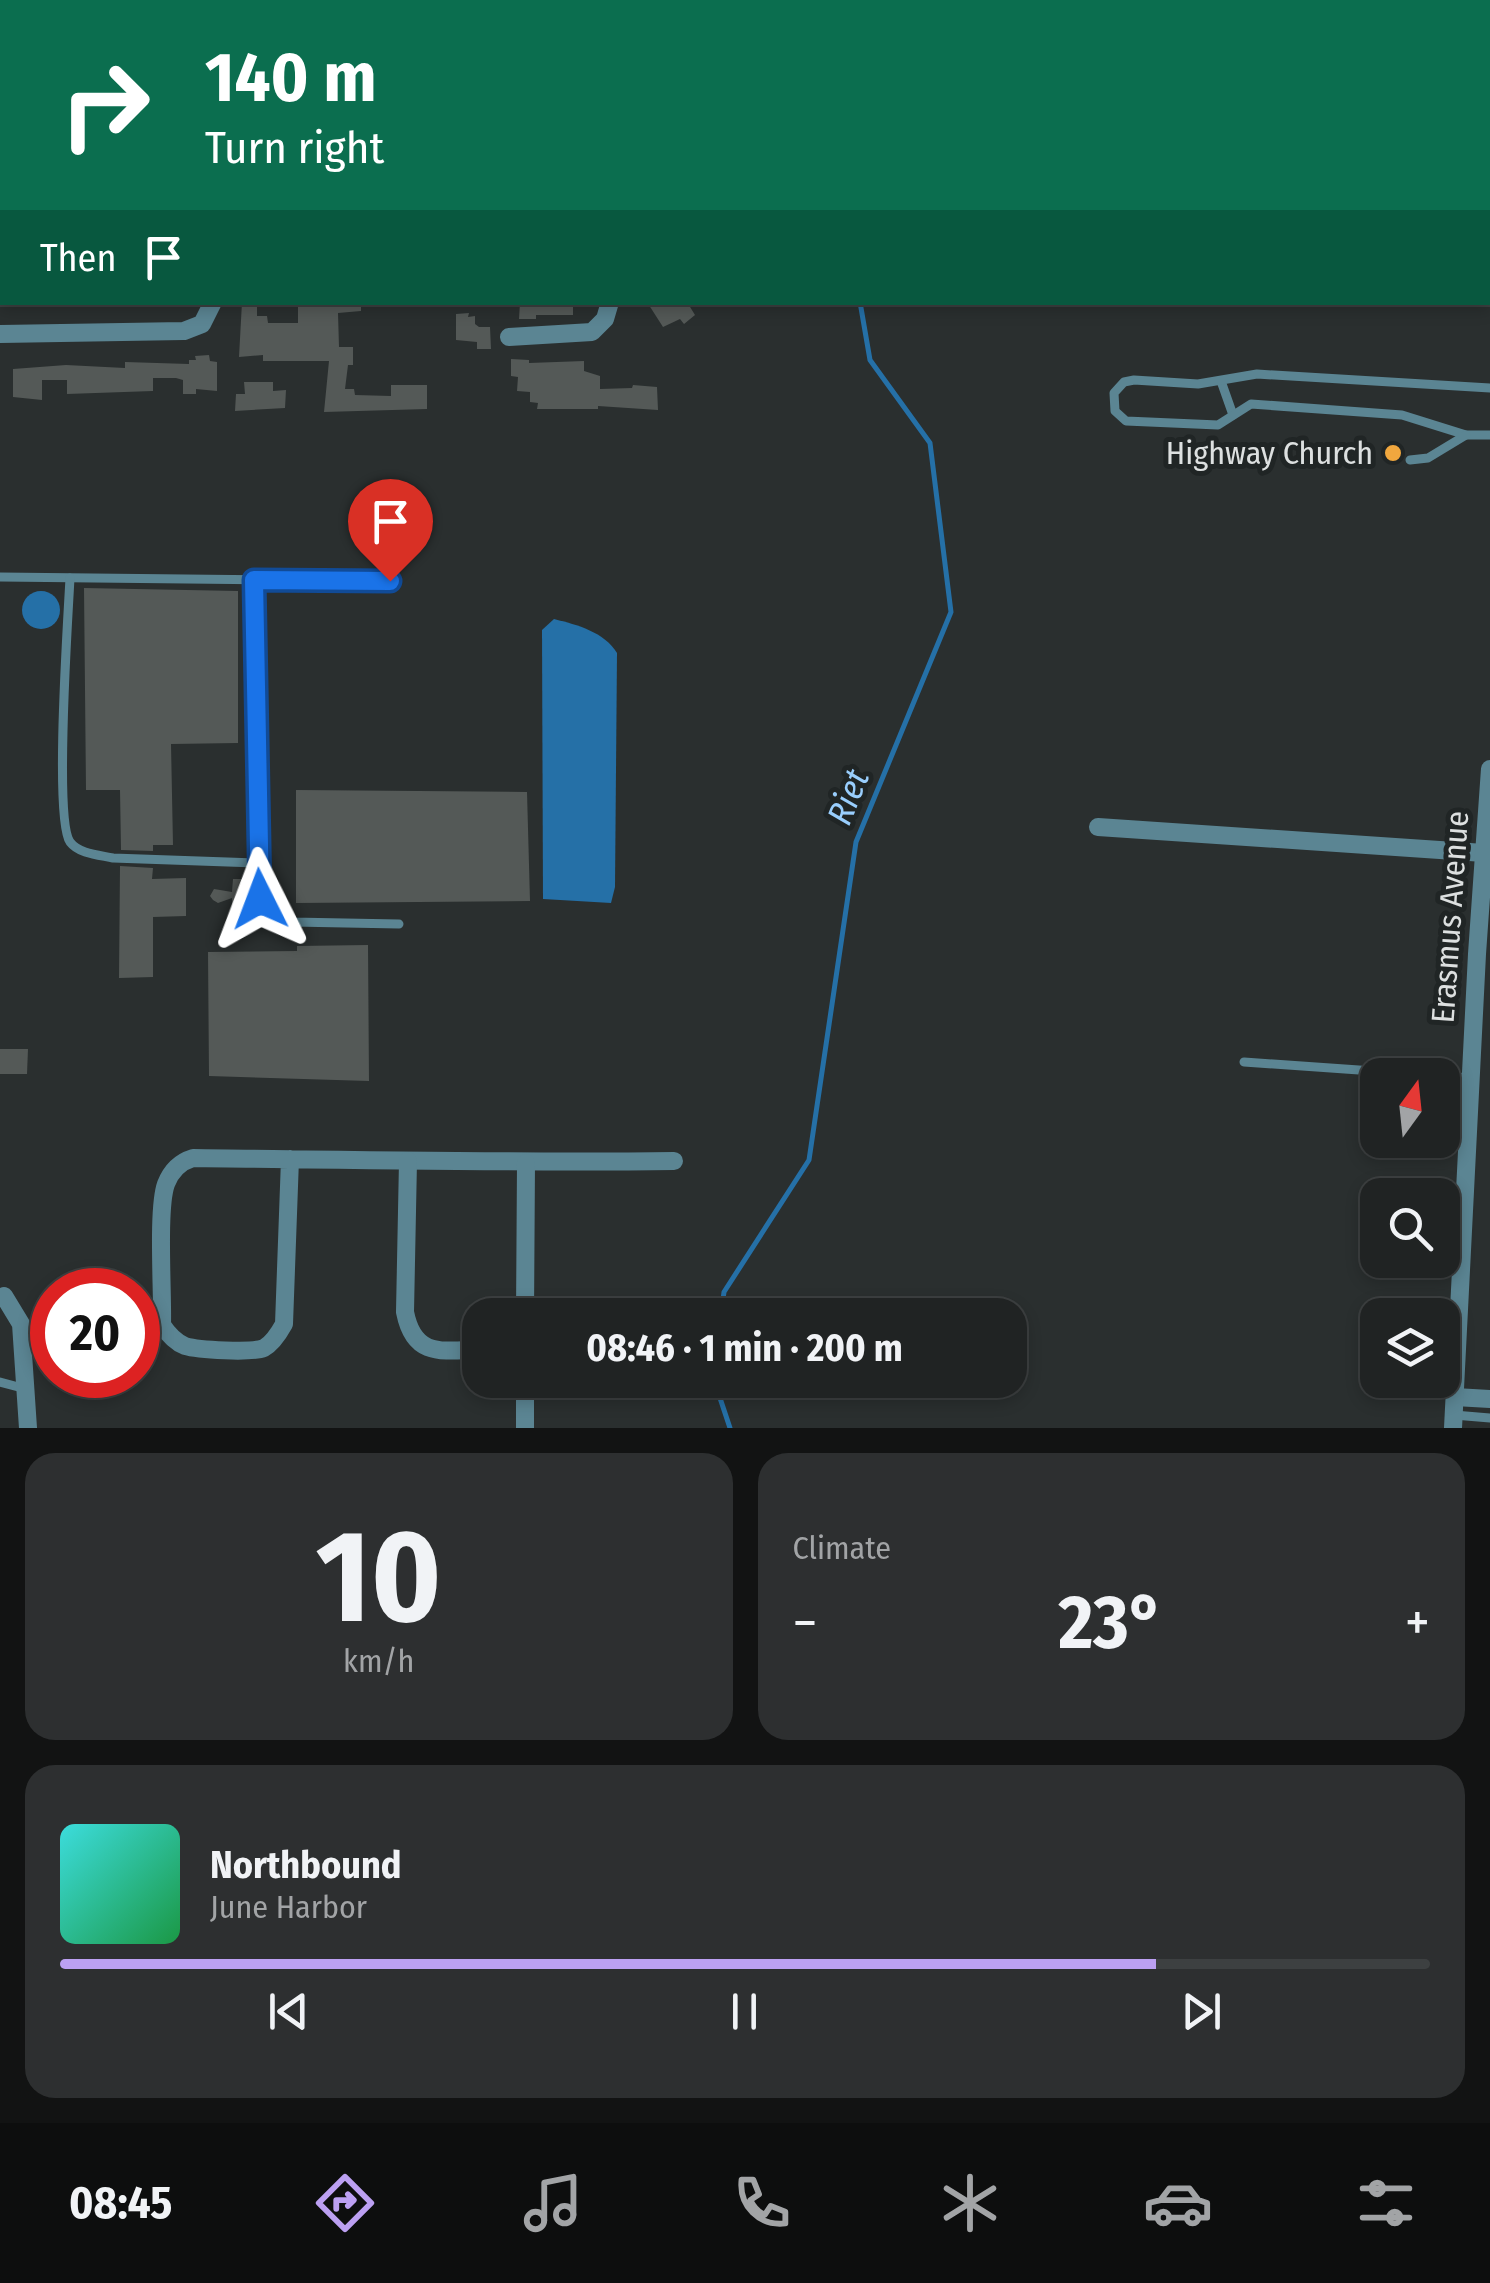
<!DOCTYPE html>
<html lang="en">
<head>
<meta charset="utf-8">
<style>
	:root { --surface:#202323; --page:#2d2f30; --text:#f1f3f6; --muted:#a2a4a6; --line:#3d4041; --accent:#bca0f2 }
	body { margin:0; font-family:"Fira Sans Condensed",sans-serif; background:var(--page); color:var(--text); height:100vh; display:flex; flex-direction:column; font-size:38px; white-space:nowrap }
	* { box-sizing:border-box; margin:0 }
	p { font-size:32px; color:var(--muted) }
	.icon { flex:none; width:55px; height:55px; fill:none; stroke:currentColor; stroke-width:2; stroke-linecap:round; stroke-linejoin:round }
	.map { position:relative; height:1428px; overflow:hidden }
	.sheet { display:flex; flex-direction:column; gap:25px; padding:25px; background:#121313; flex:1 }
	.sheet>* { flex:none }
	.banner { position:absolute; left:0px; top:0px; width:1490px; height:305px; box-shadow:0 5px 15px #0003,0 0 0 2px var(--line); background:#0b6e4f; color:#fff; overflow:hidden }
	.needle { width:65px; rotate:15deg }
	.buttons { position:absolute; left:1360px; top:1058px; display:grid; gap:20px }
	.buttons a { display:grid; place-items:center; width:100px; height:100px; border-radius:20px; background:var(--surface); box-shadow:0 5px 15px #0003,0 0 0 2px var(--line); font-size:50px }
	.speed { position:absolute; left:30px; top:1268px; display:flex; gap:20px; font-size:50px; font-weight:700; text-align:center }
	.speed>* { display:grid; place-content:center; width:130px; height:130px; border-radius:50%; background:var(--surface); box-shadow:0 5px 15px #0003,0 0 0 2px var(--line); line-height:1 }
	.speed .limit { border:15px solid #d22; background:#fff; color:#111 }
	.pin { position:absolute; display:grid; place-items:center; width:85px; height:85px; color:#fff; margin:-102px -42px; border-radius:50% 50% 50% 0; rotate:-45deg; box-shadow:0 0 10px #0007 }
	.pin .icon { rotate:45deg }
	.me { position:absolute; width:110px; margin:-55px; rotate:357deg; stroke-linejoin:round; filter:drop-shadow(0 0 8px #0008) }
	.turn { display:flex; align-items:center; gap:35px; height:210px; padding:0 40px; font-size:45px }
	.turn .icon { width:130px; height:130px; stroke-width:2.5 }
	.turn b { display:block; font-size:70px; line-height:85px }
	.then { display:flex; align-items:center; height:95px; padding:0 40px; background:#0003; gap:20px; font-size:38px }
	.big { font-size:75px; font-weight:700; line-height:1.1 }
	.sheet .card { flex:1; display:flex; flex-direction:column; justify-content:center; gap:15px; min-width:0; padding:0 35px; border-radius:30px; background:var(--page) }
	.sheet .dial { align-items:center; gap:0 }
	.dial b { font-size:130px; line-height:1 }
	.song { display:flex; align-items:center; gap:30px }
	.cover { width:120px; height:120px; border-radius:15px; background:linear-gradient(135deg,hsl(180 70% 55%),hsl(140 70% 35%)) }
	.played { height:10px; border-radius:5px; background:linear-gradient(90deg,var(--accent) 80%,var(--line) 80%) }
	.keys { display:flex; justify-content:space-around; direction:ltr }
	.heat { display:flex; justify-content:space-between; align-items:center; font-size:55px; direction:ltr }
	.sheet .tiles { flex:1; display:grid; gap:25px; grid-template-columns:1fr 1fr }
	.card:last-child { grid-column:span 2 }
	.trip { position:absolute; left:462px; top:1298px; width:565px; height:100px; border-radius:30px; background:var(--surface); box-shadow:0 5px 15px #0003,0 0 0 2px var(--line); font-weight:700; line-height:100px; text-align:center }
	.tab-bar { display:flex; height:160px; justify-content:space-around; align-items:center; background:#0d0e0e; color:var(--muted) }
	.tab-bar .icon { width:70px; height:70px }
	.tab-bar .active { color:var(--accent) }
	.tab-bar b { font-size:45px; color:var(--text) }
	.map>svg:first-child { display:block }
</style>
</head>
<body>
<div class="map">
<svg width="1490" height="1428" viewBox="0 0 1490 1428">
	<rect width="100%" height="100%" fill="#2a2f2f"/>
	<g fill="#2570a7">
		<circle cx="41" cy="610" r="19"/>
		<path d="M 554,619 C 578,625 604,632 617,653 L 615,887 L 611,903 L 543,899 L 542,630 Z"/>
	</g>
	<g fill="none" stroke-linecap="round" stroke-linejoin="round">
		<g stroke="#2570a7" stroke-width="5">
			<path d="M 754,0 L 754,2"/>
			<path d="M 721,1315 L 724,1292 L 809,1160 L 856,842 L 951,612 L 930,443 L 870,360 L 860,302"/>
			<path d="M 714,1380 L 730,1428"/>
		</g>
	</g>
	<g fill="#545957">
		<path d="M 242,302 L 257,302 L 257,316 L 267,316 L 268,323 L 298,323 L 298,302 L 361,302 L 361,311 L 338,313 L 339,347 L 353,347 L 353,365 L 348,365 L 345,389 L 354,389 L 355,395 L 391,396 L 391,385 L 427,385 L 427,409 L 324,412 L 329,361 L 263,361 L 263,355 L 239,357 Z"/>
		<path d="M 520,302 L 573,302 L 573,315 L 536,315 L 536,319 L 519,319 Z"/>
		<path d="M 647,302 L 687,302 L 695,315 L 684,324 L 680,319 L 663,327 Z"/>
		<path d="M 469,313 L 468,317 L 475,316 L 475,324 L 479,327 L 490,327 L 491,349 L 477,349 L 477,342 L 456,340 L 456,314 Z"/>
		<path d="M 209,355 L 210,361 L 217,362 L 217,391 L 196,389 L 196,394 L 183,394 L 183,380 L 176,378 L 153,378 L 153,391 L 67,394 L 67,380 L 42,380 L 42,400 L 13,397 L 13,369 L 66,365 L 125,368 L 125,362 L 189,364 L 189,360 L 196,360 L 195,356 Z"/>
		<path d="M 511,359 L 529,360 L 529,363 L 584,361 L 584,371 L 600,376 L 600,389 L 632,388 L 633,385 L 657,387 L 658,410 L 598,406 L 598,409 L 537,409 L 538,403 L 530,402 L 530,392 L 517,391 L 518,377 L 511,376 Z"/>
		<path d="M 244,382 L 273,382 L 273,391 L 286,390 L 285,408 L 235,411 L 236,394 L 245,394 Z"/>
		<path d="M 84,588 L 238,591 L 238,743 L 171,744 L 173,845 L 153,845 L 153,851 L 121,850 L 120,790 L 86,790 Z"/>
		<path d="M 296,790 L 527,792 L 530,901 L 296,903 Z"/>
		<path d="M 120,866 L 153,868 L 152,879 L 186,878 L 186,916 L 153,917 L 153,977 L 119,978 Z"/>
		<path d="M 233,879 L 250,879 L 253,908 L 232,906 L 232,898 L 218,903 L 213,900 L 210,896 L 214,889 L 232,892 Z"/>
		<path d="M 368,945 L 369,1081 L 209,1076 L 208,952 L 297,951 L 297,946 Z"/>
		<path d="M 0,1049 L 28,1049 L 27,1074 L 0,1074 Z"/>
	</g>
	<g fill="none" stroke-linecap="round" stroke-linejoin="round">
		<g stroke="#5b8593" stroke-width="9">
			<path d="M 1221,381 L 1233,415"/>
			<path d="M 1490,388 L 1257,374 L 1198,384 L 1134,380 L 1124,382 L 1114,393 L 1115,411 L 1126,421 L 1218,425 L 1251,404 L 1402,415 L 1466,435 L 1490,435"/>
			<path d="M 1410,460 L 1428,458 L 1466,435"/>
			<path d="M 0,577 L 390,581"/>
			<path d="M 70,578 C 68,618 54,819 70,842 C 79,854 99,855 113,858 L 258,863"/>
			<path d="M 254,580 L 258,876 C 261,902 263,917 292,922 L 399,924"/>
			<path d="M 1244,1062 L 1430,1075"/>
			<path d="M 1442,1076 L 1470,1078"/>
			<path d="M 0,1382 L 26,1389"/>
			<path d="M 1454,1415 L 1490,1418"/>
		</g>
		<g stroke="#5b8593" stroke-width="18">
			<path d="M 419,0 L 423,2"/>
			<path d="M 215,2 L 215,0"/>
			<path d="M 0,334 L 184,331 L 202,324 L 213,302"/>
			<path d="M 509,337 L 592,332 L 605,319 L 610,302"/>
			<path d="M 1098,827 L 1484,853"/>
			<path d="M 290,1159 L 284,1324 C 279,1333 273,1343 264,1348 C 252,1353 198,1350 185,1346 C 175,1342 168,1334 162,1325 C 163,1294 157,1209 166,1184 C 171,1171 180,1162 193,1158 C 353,1160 513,1163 674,1161"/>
			<path d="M 408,1161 L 405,1312 C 414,1358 442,1351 480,1349"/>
			<path d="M 4,1296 L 21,1324 L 28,1428"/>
			<path d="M 525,1315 L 526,1163"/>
			<path d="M 1455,1397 L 1490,1399"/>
			<path d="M 525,1428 L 525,1380"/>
			<path d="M 1453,1428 L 1477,954 L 1490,769"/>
		</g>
		<g stroke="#5b8593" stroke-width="20">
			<path d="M 1426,0 L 1436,2"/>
			<path d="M 1488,5 L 1490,4"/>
			<path d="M 1488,21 L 1490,22"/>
		</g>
	</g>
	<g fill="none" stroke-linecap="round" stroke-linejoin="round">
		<defs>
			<path id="route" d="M 260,899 L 254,580 L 390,581"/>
		</defs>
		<use href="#route" stroke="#114b97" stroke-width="25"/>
		<use href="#route" stroke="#1a73e8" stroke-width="18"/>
	</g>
	<circle fill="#f0a73e" stroke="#202525" stroke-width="4" cx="1393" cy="453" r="10"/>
	<g text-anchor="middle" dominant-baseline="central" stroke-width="10" stroke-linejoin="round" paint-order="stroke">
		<g font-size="32" fill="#dde0e0" stroke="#202525" text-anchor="end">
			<text x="1373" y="453">Highway Church</text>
		</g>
		<g font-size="32" fill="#dde0e0" stroke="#202525">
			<text transform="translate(1450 917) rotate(-86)">Erasmus Avenue</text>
		</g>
		<g font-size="35" font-style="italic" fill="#99cefd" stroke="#202525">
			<text transform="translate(848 797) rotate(-68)">Riet</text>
		</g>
	</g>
</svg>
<div class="buttons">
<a><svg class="needle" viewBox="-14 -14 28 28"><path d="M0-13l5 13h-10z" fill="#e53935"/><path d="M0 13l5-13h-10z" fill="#a2a4a6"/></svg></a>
<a><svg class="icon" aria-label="search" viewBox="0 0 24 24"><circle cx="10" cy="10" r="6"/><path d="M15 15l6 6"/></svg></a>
<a><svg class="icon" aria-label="layers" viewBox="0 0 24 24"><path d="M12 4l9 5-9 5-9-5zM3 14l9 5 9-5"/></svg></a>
</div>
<div class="speed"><div class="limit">20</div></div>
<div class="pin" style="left:390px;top:581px;background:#d93025"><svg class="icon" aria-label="arrive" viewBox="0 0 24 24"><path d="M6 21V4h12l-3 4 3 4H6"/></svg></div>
<svg class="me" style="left:260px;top:899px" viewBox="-20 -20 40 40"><path d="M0-17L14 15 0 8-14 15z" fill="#1a73e8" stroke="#fff" stroke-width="4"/></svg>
<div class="trip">08:46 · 1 min · 200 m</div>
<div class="banner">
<div class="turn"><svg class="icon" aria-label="right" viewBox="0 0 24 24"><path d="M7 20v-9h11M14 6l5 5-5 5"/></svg><div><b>140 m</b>Turn right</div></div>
<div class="then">Then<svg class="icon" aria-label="arrive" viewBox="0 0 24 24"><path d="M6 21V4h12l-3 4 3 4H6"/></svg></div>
</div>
</div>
<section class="sheet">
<div class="tiles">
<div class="card dial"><b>10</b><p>km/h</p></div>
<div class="card"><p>Climate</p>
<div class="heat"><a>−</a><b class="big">23°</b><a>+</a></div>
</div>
<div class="card">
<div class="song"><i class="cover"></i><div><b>Northbound</b><p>June Harbor</p></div></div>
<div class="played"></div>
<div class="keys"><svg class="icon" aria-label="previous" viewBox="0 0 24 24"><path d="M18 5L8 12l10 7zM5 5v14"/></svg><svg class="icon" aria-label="pause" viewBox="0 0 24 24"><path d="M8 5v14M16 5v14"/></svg><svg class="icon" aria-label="next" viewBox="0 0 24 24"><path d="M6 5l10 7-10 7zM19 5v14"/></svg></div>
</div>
</div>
</section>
<nav class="tab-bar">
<b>08:45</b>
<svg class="icon active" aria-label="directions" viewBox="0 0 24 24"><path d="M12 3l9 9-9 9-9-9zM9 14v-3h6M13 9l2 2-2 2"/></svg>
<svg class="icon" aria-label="music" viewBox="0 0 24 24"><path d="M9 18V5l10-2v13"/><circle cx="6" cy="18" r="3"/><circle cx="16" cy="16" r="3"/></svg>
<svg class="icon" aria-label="phone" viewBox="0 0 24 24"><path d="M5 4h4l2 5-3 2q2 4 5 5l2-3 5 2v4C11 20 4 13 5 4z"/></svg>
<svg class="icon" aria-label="climate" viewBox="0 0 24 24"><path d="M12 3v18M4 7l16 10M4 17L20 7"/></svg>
<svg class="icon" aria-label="car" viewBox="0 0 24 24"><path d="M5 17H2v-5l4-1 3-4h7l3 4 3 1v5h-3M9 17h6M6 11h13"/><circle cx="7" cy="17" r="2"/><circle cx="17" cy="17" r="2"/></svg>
<svg class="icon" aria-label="filters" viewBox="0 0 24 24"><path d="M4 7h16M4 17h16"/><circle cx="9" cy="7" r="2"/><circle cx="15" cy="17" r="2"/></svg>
</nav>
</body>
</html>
